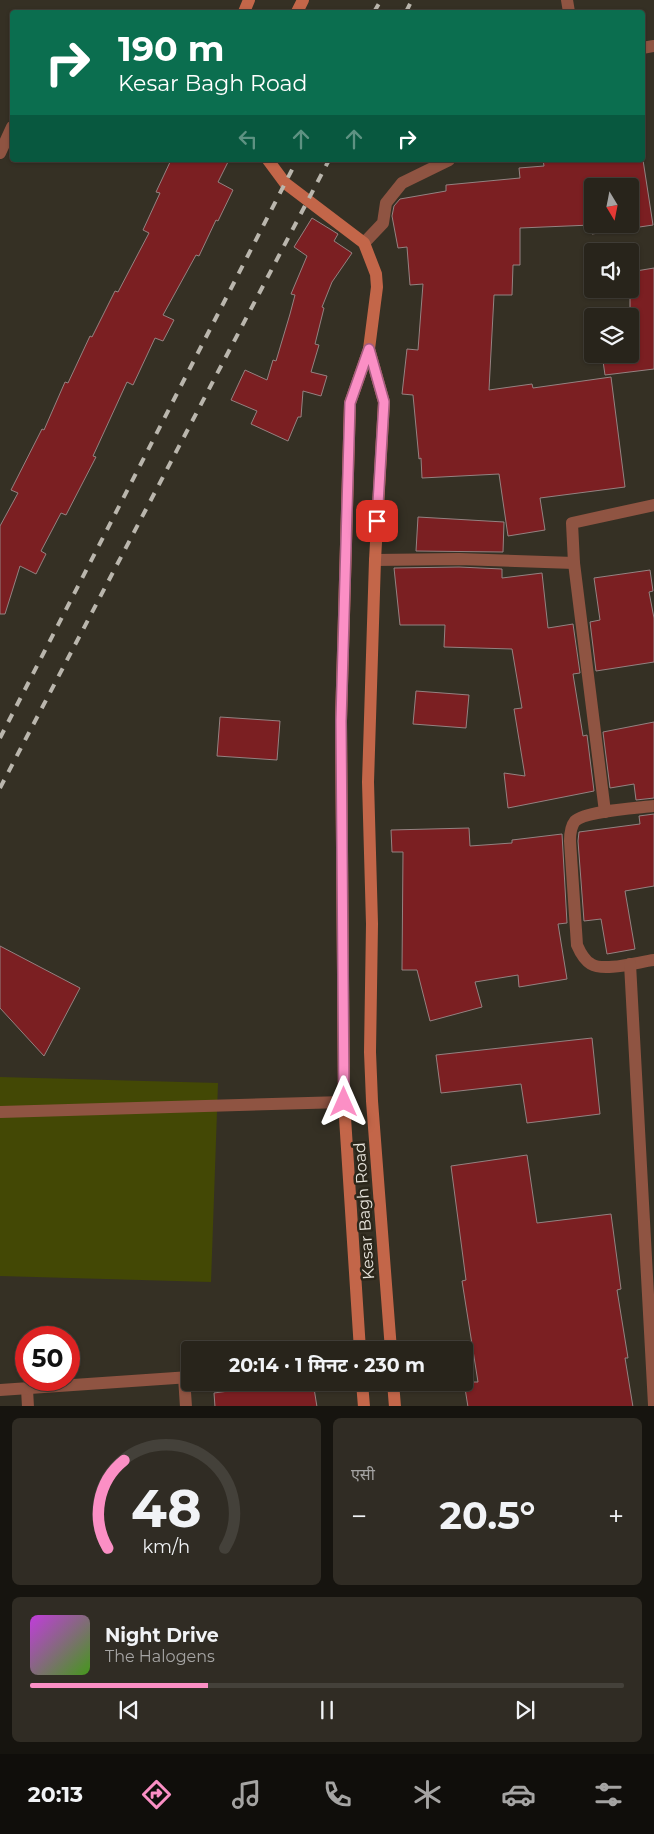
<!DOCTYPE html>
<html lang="hi">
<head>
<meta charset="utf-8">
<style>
	:root { --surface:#28241b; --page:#302c24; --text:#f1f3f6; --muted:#a5a4a3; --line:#44413a; --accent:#fb8fc5 }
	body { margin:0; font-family:Montserrat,"Noto Sans Devanagari",sans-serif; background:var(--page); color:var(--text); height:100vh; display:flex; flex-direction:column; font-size:19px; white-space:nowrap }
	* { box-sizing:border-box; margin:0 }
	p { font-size:16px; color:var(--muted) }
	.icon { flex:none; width:28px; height:28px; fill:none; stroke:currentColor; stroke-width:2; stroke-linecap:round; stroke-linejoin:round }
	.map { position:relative; height:1406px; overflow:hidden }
	.panel { display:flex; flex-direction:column; gap:12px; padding:12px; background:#16140f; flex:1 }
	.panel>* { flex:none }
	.hud { position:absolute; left:10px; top:10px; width:635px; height:152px; border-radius:5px; box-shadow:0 1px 4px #0004,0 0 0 1px var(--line); background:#0b6e4f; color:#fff; overflow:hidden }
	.needle { width:32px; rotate:170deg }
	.buttons { position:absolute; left:584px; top:178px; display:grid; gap:10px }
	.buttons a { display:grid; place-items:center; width:55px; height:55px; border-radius:5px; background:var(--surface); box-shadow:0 1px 4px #0004,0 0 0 1px var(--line); font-size:25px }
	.speed { position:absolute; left:15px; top:1326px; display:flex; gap:10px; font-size:25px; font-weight:700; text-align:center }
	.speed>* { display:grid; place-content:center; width:65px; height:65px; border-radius:50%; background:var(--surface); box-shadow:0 1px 4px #0004,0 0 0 1px var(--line); line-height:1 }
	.speed .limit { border:8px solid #d22; background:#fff; color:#111 }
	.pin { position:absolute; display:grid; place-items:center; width:42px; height:42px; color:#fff; margin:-21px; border-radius:10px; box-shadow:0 2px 8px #0006 }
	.me { position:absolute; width:55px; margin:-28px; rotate:0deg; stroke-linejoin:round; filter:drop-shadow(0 0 4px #0008) }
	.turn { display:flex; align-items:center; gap:18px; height:105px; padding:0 25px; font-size:22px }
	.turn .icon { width:65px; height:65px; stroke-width:2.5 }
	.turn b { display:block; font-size:35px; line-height:42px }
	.lanes { display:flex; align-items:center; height:48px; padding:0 25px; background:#0003; justify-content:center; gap:25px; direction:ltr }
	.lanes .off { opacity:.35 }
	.big { font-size:38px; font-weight:700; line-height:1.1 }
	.panel .widget { flex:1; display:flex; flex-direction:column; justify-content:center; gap:8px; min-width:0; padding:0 18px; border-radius:8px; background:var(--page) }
	.panel .dial { align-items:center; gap:0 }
	.dial svg { height:130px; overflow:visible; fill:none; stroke:var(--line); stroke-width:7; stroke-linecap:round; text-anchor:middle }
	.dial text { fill:var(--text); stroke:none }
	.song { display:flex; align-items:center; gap:15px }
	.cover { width:60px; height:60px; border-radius:8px; background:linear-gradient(135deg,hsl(290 70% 55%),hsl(100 70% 35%)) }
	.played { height:5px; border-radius:2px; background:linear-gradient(90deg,var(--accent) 30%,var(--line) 30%) }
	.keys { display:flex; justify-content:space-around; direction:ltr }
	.heat { display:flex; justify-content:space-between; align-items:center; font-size:28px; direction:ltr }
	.panel .tiles { flex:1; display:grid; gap:12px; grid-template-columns:1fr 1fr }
	.widget:last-child { grid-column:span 2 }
	.trip { position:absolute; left:181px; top:1341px; width:292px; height:50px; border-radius:5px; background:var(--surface); box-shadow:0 1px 4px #0004,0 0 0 1px var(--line); font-weight:700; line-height:50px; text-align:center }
	.dock { display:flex; height:80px; justify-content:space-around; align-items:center; background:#100e0b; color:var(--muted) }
	.dock .icon { width:35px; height:35px }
	.dock .selected { color:var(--accent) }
	.dock b { font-size:22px; color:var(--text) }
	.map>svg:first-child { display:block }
</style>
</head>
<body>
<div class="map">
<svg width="654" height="1407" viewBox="0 0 654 1407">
	<rect width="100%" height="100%" fill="#353024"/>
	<path fill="#434805" d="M 0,1077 L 218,1083 L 211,1282 L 0,1276 Z"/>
	<g fill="#7b1f22" stroke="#948281" fill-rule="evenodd">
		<path d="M 171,160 L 229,160 L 218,182 L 233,190 L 218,221 L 216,220 L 199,256 L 196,255 L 163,315 L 174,320 L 163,341 L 155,338 L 133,385 L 127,382 L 93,456 L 96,457 L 66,515 L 61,513 L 41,551 L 46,554 L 36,574 L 20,566 L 5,614 L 0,614 L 0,526 L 18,493 L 11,490 L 42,429 L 44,430 L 65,382 L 68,383 L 90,336 L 92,337 L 115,291 L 118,292 L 149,233 L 143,230 L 160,193 L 156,192 Z"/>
		<path d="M 543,160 L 643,160 L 653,225 L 592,234 L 591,225 L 520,228 L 520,265 L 513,265 L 512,295 L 494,295 L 489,390 L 532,384 L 533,388 L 611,377 L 625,487 L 540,498 L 545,530 L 508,536 L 499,474 L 422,478 L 421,458 L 419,459 L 413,395 L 402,394 L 407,349 L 418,350 L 423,284 L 410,285 L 407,247 L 398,248 L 392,216 L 394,206 L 400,199 L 446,191 L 446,185 L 520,178 L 519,168 L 544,166 ZM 592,186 L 630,186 L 630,224 L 592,224 Z"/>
		<path d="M 312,218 L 338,234 L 334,241 L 352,253 L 332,282 L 322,307 L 324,308 L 315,344 L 319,345 L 311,372 L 327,376 L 321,396 L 303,391 L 301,417 L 298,417 L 288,441 L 251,424 L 257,411 L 231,400 L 245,370 L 267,380 L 273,360 L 276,361 L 290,314 L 295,295 L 291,294 L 307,256 L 294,247 Z"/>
		<path d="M 654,268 L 654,369 L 605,375 L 602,354 L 630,354 L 630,272 Z"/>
		<path d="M 418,517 L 504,522 L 503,552 L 416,551 Z"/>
		<path d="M 459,567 L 502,569 L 502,578 L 542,573 L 548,628 L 573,624 L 580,673 L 573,674 L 583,736 L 587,735 L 594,791 L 508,808 L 504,773 L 525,776 L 514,709 L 522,708 L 512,649 L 444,647 L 445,625 L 400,625 L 394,568 Z"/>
		<path d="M 650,570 L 653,591 L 649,592 L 654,618 L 654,662 L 596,671 L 590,622 L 600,620 L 594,578 Z"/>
		<path d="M 416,691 L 469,695 L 466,728 L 413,724 Z"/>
		<path d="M 220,717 L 280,721 L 277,760 L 217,756 Z"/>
		<path d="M 654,722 L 654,798 L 636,800 L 634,784 L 610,788 L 603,732 Z"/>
		<path d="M 654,814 L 654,886 L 625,891 L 635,949 L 607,954 L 601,919 L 584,921 L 578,841 L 579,832 L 640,824 L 639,816 Z"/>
		<path d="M 469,828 L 470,846 L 512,843 L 512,840 L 562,834 L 567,923 L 558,924 L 567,979 L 519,987 L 518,975 L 475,982 L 482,1007 L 430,1021 L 417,970 L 402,970 L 403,852 L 392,852 L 391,830 Z"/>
		<path d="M 0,946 L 80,988 L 44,1056 L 0,1008 Z"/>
		<path d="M 592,1038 L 600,1114 L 527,1123 L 521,1084 L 441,1093 L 436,1055 Z"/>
		<path d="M 527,1155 L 537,1223 L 611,1214 L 621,1289 L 617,1290 L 628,1358 L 625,1358 L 633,1407 L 468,1407 L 464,1382 L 478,1382 L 462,1281 L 466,1280 L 451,1166 Z"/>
		<path d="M 295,1382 L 313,1382 L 317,1407 L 215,1407 L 214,1393 Z"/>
	</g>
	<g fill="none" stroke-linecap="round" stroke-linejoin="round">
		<path stroke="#8f5442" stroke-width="12" d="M 0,1112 L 344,1102"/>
		<g stroke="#8f5442" stroke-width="12">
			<path d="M 567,0 L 569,12"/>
			<path d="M 642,48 L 654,46"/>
			<path d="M 0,153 L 12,127"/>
			<path d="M 364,243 L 383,223 L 386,203 L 402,183 L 449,160"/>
			<path d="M 375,560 L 459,559 L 574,563"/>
			<path d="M 654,806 C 638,808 585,811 575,821 C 571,826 570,835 570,841 L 577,945 C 580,952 584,960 591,964 C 604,972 638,962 654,960"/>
			<path d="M 605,812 L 574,563 L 572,523 L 654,505"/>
			<path d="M 630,964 L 654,1405"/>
			<path d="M 184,1377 L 186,1407"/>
			<path d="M 27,1389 L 28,1407"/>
			<path d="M 0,1390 L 190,1377"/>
		</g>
		<g stroke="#c36649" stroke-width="12">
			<path d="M 244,12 L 249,0"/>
			<path d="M 297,12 L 303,0"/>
			<path d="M 268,160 L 285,183 L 364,243 L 376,274 L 377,287 L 369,349 L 384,402 L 375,560 L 368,782 L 372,924 L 370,1052 L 372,1101 L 391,1350"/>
			<path d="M 360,1350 L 344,1102 L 341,721 L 350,403 L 369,349"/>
			<path d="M 362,1382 L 364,1407"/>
			<path d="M 393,1382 L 395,1407"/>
		</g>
		<g stroke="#bab6ad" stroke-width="4" stroke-dasharray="9 9" stroke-linecap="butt">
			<path d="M 374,12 L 381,0"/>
			<path d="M 406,12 L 412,0"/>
			<path d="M 0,738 L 297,160"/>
			<path d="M 0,788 L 329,160"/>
		</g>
	</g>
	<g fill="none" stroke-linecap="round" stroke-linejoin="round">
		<defs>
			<path id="route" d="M 344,1102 L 341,721 L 350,403 L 369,349 L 384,402 L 377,521"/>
		</defs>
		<use href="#route" stroke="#a35d80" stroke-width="12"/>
		<use href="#route" stroke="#fb8fc5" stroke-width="9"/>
	</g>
	<g text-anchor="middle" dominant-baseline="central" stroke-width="5" stroke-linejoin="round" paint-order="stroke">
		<g font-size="16" fill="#e7e4dc" stroke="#2b261a">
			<text transform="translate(364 1211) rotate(-94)">Kesar Bagh Road</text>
		</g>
	</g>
</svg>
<div class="buttons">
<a><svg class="needle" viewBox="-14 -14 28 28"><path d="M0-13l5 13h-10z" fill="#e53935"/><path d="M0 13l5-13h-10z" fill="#a5a4a3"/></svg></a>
<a><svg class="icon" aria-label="sound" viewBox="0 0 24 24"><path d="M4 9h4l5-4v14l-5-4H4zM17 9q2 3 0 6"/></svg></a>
<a><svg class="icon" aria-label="layers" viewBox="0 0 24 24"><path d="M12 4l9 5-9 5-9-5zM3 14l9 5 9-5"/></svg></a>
</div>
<div class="speed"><div class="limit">50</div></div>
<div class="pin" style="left:377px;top:521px;background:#d93025"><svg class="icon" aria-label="arrive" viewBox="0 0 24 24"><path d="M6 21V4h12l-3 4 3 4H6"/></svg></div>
<svg class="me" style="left:344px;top:1102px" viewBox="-20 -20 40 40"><path d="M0-17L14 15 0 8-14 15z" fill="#fb8fc5" stroke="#fff" stroke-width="4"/></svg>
<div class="trip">20:14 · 1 मिनट · 230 m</div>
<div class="hud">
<div class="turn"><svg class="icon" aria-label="right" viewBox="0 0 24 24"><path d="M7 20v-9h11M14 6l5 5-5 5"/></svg><div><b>190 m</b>Kesar Bagh Road</div></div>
<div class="lanes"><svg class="icon off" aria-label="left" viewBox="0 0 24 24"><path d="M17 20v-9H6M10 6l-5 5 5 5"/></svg><svg class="icon off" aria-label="ahead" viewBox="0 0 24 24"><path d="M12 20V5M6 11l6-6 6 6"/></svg><svg class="icon off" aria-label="ahead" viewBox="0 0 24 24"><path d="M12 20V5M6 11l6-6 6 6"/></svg><svg class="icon" aria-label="right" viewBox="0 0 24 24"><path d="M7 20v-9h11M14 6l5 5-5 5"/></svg></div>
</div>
</div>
<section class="panel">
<div class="tiles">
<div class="widget dial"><svg viewBox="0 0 100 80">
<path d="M14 69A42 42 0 1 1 86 69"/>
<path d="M14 69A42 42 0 0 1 24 15" stroke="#fb8fc5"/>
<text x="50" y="56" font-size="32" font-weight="700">48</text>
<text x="50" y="72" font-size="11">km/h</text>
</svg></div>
<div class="widget"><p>एसी</p>
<div class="heat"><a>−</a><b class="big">20.5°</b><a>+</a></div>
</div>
<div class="widget">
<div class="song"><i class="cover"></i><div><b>Night Drive</b><p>The Halogens</p></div></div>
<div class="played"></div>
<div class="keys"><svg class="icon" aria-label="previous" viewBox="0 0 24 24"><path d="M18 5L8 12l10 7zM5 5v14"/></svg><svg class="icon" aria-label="pause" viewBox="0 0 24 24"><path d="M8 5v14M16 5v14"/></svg><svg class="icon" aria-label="next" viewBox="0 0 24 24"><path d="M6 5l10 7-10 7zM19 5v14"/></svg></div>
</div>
</div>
</section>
<nav class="dock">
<b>20:13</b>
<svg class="icon selected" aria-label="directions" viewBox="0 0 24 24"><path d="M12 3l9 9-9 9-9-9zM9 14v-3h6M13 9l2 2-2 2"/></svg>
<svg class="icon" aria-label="music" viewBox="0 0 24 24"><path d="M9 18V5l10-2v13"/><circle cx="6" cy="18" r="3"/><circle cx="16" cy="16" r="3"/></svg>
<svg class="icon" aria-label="phone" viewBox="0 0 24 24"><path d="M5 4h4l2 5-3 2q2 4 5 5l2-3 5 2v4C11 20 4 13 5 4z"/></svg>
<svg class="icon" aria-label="climate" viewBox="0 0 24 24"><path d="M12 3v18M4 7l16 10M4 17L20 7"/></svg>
<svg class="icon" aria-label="car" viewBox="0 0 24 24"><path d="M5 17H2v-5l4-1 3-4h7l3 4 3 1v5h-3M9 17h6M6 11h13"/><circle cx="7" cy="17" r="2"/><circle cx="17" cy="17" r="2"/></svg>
<svg class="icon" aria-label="filters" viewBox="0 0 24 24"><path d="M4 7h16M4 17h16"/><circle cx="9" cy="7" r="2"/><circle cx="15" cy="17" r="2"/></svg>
</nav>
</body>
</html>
